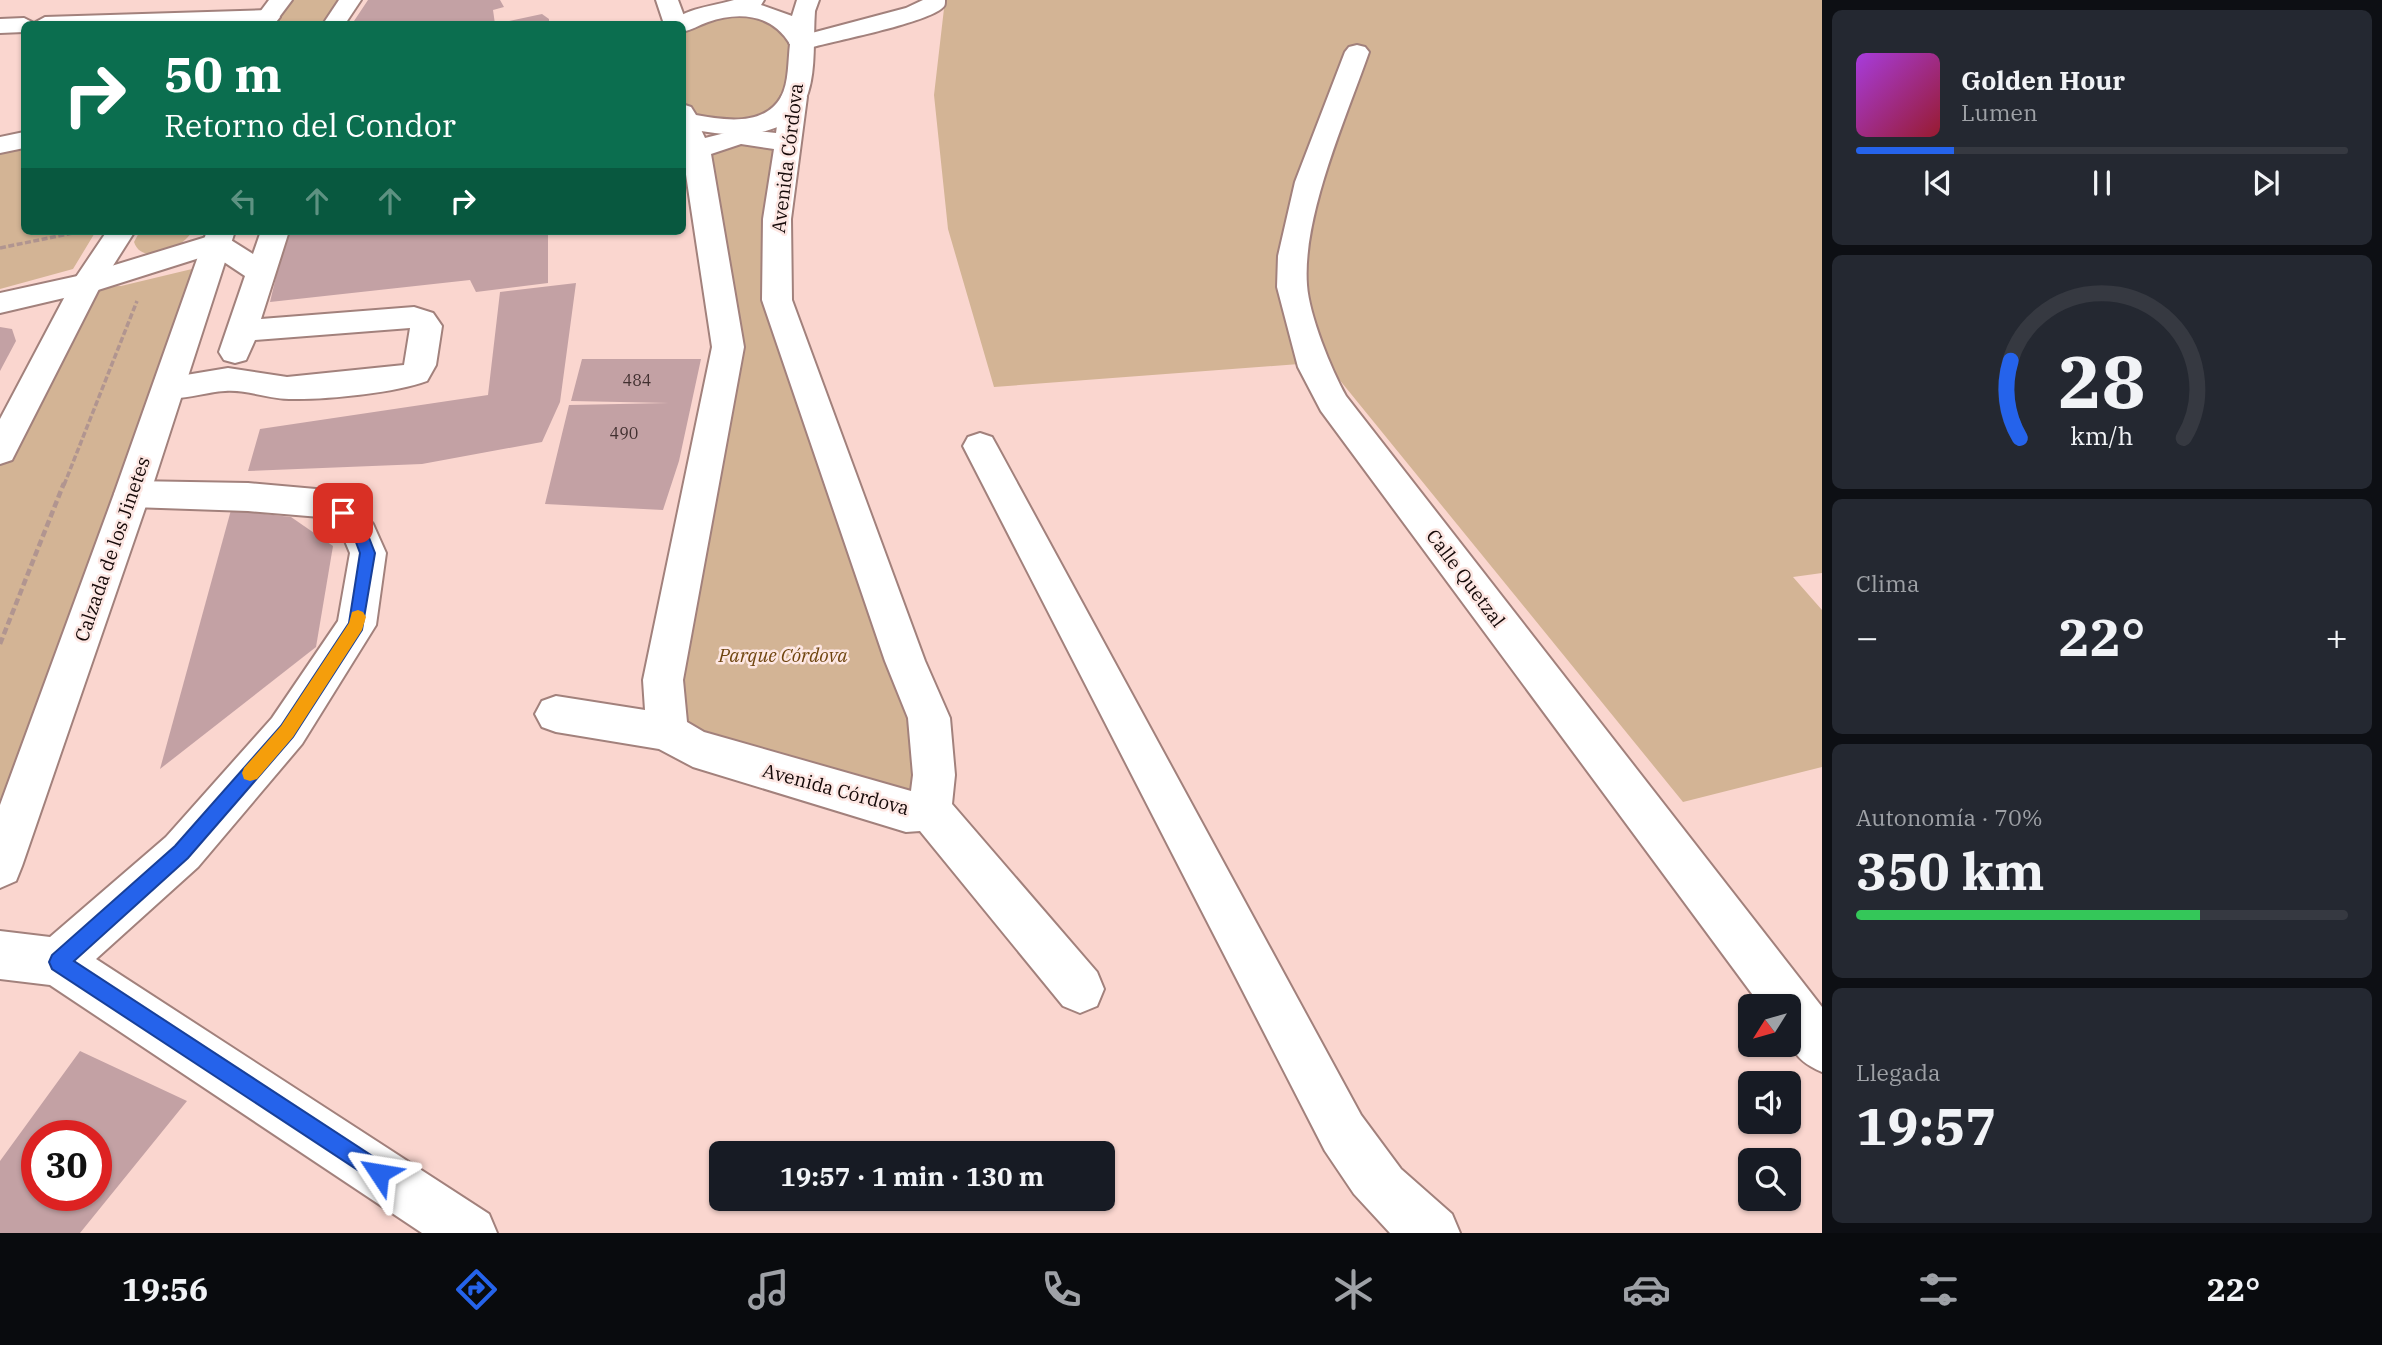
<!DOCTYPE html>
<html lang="es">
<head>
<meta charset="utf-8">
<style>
	:root { --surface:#171b24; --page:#242831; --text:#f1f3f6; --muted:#9ea1a6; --line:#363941; --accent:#2563eb }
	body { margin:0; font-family:"IBM Plex Serif",serif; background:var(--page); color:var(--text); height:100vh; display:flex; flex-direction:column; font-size:26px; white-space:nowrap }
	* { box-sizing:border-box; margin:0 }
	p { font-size:23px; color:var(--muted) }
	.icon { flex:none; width:38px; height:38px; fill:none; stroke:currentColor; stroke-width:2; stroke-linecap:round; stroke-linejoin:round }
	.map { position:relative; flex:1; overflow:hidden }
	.details { display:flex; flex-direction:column; gap:10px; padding:10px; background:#0d0f14; width:560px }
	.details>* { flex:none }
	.hud { position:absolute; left:21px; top:21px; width:665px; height:214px; border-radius:10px; box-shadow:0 2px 5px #0004; background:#0b6e4f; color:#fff; overflow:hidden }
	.needle { width:46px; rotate:233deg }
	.controls { position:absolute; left:1738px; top:994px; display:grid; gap:14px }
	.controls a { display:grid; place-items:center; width:63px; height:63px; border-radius:10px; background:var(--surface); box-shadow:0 2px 5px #0004; font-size:35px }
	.speed { position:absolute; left:21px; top:1120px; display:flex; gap:14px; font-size:35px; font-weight:700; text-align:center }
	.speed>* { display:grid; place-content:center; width:91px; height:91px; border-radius:50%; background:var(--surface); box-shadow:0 2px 5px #0004; line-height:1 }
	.speed .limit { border:10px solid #d22; background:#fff; color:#111 }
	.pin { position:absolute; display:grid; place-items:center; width:60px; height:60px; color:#fff; margin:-30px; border-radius:14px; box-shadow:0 4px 10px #0006 }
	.me { position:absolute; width:77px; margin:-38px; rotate:303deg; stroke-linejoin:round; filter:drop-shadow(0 0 5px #0008) }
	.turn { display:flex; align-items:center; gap:24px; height:147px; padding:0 28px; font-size:32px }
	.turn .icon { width:91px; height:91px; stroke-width:2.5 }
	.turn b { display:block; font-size:49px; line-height:60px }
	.lanes { display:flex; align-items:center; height:66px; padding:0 28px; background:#0003; justify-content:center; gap:35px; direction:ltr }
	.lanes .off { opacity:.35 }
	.big { font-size:52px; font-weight:700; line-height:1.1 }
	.details .card { flex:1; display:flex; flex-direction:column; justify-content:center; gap:10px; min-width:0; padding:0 24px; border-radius:10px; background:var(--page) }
	.details .dial { align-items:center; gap:0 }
	.dial svg { height:182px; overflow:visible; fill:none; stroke:var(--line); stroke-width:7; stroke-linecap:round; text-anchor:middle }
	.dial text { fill:var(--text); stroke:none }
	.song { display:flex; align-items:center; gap:21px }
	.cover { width:84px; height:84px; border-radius:10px; background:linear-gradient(135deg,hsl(280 70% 55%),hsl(350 70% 35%)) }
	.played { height:7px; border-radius:4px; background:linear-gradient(90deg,var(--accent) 20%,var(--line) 20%) }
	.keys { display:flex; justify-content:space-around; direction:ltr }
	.heat { display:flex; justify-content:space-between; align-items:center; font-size:38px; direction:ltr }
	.charge { height:10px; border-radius:5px; background:linear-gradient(90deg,#34c759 70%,var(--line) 0) }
	.trip { position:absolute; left:709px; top:1141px; width:406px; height:70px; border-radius:10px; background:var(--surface); box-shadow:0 2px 5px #0004; font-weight:700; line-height:70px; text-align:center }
	.menu { display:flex; height:112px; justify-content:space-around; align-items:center; background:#090b0e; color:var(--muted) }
	.menu .icon { width:49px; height:49px }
	.menu .current { color:var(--accent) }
	.menu b { font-size:32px; color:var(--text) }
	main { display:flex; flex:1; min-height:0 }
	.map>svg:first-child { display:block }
</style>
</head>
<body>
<main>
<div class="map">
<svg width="1822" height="1233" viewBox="0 0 1822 1233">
	<rect width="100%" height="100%" fill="#fad6cf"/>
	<g fill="#d3b495">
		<path d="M 282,0 L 345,0 L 328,24 L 264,24 Z"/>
		<path d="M 945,0 L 1822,0 L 1822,573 L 1793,577 L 1822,610 L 1822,767 L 1683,802 L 1325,362 L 994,387 L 948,229 L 934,95 Z"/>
		<path d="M 721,14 L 766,14 L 793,43 C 789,60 788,81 781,96 C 766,132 717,122 688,118 L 683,99 L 683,28 Z"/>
		<path d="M 722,140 L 783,145 L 774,300 L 901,661 L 929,805 L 693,743 L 667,679 L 730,347 L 700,152 Z"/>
		<path d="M 24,144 L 24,231 L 96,231 L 73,269 L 0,289 L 0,149 Z"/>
		<path d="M 140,231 L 192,231 C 184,248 142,267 134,242 Z"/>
		<path d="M 192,269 L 191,299 L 0,845 L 0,460 L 97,287 L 121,286 Z"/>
	</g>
	<g fill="#c3a1a4" fill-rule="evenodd">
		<path d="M 368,0 L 500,0 L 504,7 L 493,10 L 495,24 L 352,24 Z"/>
		<path d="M 542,14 L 549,19 L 549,24 L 495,24 Z"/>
		<path d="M 287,231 L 548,231 L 548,283 L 476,292 L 470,280 L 270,302 Z"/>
		<path d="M 576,283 L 560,402 L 542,442 L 422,464 L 248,471 L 260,429 L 488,395 L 500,292 Z"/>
		<path d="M 0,327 L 12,329 L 16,341 L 0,371 Z"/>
		<path d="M 582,359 L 701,359 L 679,461 L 663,510 L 545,504 L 569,405 L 669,403 L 571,401 Z"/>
		<path d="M 231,510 L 291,517 L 333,546 L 316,647 L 160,769 Z"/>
		<path d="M 80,1051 L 187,1101 L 80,1233 L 0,1233 L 0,1161 ZM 37,1136 L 96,1136 L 96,1195 L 37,1195 Z"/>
	</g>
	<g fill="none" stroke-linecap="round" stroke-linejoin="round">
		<defs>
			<g id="minor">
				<path d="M 656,0 L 678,0 L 687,24 L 683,29 L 682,24 L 664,24 Z"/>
				<path d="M 923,0 L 945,0 C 945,5 945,6 941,9 C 921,24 838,40 809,48 L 793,48 L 789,43 L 793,38 L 906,8 Z"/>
				<path d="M 268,10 L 276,12 L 280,17 L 276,22 L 250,24 L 24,24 L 24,32 L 0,33 L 0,19 L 24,18 L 34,23 L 45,17 Z"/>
				<path d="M 1357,45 L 1365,47 L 1369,52 C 1346,118 1302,216 1307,285 C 1309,315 1331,369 1346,396 L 1822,1007 L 1822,1072 C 1787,1057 1788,1040 1788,1006 L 1761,1006 L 1321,411 L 1298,367 L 1277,287 L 1278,256 L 1295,182 L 1345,52 L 1349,47 Z"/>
				<path d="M 794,89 L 803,92 L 807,97 L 791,219 L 792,300 L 925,661 L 950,718 L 955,775 L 952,804 L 1097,972 L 1104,989 L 1097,1006 L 1080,1013 L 1063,1006 L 920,831 L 906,832 L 693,767 L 659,749 L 556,732 L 542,727 L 535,714 L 542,701 L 556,696 L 645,710 L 643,680 L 712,347 L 682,148 L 682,113 L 694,115 L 705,138 L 741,129 L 776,133 L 781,97 L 785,92 ZM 741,144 L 774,149 L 763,219 L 762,300 L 885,661 L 908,718 L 913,775 L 911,791 L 704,732 L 687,722 L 683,680 L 744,347 L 711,154 Z"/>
				<path d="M 24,132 L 24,148 L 0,153 L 0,137 Z"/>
				<path d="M 261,231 L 289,231 L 261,319 L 414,307 L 433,313 L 442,326 L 436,365 L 427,381 C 395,393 325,400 289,399 C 268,399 246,389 225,391 C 202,392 179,403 156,396 L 152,388 L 156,380 L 228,368 L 287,377 L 404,365 L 410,328 L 255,340 L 246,360 L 235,363 L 224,360 L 219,352 L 245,276 L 212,254 L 98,290 L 0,313 L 0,293 L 82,275 L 216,234 L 226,237 L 253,254 Z"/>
				<path d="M 980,433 L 992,437 L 997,446 L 1361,1115 L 1401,1169 L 1452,1214 L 1460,1233 L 1390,1233 L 1354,1194 L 1325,1151 L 963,446 L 968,437 Z"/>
				<path d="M 132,481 L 248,483 L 327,490 L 356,503 L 373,524 L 386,553 L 376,625 L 302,744 L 198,867 L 96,959 L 489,1214 L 497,1233 L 422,1233 L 50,985 L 0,979 L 0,931 L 50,937 L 166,837 L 272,718 L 338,621 L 350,553 L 345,541 L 330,523 L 320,517 L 248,511 L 132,507 L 120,504 L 114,494 L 120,484 Z"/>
			</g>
			<g id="major">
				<path d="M 269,0 L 292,0 L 274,24 L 251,24 Z"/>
				<path d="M 339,0 L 361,0 L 345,24 L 323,24 Z"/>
				<path d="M 734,0 L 764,0 L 761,5 L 792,16 L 797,0 L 819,0 L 815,11 C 813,37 816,68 808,93 C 791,145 723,137 682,127 L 682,104 L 691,107 L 696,115 C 723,120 764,127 781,97 C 789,83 788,60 790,44 C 772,14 739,11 708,22 C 699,25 692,30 682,32 L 682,24 L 671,24 C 683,8 715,6 734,0 Z"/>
				<path d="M 107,231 L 135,231 L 102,283 L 12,460 L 0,464 L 0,419 L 72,283 Z"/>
				<path d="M 207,231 L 235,231 L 150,494 L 22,866 L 16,881 L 0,888 L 0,805 L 114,494 Z"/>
			</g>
		</defs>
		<use href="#minor" stroke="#a2817c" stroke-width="4"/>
		<use href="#major" stroke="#a2817c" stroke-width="4"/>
		<g stroke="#b19590" stroke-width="3.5" stroke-dasharray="6 2.5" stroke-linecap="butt">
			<path d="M 0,248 L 73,233"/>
			<path d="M 64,485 L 137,301"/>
		</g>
		<path stroke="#b19590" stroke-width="4.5" stroke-dasharray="7 3.5" stroke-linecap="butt" d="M 0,644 L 64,483"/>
		<use href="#minor" fill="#fff" fill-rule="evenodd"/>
		<use href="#major" fill="#fff" fill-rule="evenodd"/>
	</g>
	<path fill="#2563eb" stroke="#184099" stroke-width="2" d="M 343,508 L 348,509 L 366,530 L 375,553 L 362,630 L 293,737 L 188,858 L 74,961 L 386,1165 L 390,1173 L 386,1180 L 379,1184 L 52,969 L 49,962 L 52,955 L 175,846 L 281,726 L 349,623 L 360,553 L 354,537 L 335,513 Z"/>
	<path fill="#f59e0b" d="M 358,610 L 363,612 L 366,617 L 362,630 L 293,737 L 257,779 L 250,781 L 244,779 L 242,773 L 244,768 L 281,726 L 349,623 L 352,612 Z"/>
	<g text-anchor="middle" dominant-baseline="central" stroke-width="5" stroke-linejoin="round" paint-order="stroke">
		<g font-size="16" fill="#402f2f">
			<text x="637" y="380">484</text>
			<text x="624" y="433">490</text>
		</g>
		<g font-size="19" fill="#150908" stroke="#fde7e3">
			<text transform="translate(787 158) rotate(-83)">Avenida Córdova</text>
			<text transform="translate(112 549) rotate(-71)">Calzada de los Jinetes</text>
			<text transform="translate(1466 578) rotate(53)">Calle Quetzal</text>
			<text transform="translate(836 789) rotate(15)">Avenida Córdova</text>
		</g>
		<g font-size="19" font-style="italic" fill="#6f450f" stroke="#fde7e3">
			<text x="783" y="655">Parque Córdova</text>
		</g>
	</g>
</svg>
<div class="controls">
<a><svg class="needle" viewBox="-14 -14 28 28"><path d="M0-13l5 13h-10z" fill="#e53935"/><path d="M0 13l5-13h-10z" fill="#9ea1a6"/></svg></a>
<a><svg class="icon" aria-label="sound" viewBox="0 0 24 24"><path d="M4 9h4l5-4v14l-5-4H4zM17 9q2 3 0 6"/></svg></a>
<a><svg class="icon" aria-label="search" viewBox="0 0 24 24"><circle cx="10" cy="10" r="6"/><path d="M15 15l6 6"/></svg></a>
</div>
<div class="speed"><div class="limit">30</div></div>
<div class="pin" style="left:343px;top:513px;background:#d93025"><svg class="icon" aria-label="arrive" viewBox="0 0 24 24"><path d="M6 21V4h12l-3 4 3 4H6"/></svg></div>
<svg class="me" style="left:379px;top:1173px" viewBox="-20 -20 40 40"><path d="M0-17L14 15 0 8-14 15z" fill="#2563eb" stroke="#fff" stroke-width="4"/></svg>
<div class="trip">19:57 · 1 min · 130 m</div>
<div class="hud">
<div class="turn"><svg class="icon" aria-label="right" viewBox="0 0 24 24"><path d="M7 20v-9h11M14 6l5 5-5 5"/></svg><div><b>50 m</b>Retorno del Condor</div></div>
<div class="lanes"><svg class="icon off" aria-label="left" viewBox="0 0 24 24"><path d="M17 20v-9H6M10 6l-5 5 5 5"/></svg><svg class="icon off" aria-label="ahead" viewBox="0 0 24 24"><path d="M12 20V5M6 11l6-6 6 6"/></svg><svg class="icon off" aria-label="ahead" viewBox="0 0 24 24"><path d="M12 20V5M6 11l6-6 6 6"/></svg><svg class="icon" aria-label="right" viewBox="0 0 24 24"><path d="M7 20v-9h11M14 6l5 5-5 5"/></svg></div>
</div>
</div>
<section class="details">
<div class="card">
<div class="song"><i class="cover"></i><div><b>Golden Hour</b><p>Lumen</p></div></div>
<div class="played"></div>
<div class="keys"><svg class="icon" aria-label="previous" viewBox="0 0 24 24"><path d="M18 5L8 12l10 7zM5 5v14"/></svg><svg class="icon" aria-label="pause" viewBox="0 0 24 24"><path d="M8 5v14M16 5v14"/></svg><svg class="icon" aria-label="next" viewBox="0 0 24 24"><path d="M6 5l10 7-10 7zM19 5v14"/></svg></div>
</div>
<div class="card dial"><svg viewBox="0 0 100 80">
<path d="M14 69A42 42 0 1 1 86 69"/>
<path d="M14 69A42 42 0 0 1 10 35" stroke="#2563eb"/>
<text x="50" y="56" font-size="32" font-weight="700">28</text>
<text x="50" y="72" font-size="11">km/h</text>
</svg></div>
<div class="card"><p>Clima</p>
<div class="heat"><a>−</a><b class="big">22°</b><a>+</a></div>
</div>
<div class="card"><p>Autonomía · 70%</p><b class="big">350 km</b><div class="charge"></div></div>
<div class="card"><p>Llegada</p><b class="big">19:57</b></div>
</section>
</main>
<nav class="menu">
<b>19:56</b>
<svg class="icon current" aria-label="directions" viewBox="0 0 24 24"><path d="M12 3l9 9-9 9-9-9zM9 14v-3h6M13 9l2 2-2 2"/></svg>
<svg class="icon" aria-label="music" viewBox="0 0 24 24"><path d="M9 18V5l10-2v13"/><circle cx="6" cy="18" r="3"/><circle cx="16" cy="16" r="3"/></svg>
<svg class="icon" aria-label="phone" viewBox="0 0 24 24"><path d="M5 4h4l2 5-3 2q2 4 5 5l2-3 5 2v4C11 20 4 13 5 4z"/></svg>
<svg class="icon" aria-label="climate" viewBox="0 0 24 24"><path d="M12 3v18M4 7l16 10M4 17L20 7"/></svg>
<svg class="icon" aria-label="car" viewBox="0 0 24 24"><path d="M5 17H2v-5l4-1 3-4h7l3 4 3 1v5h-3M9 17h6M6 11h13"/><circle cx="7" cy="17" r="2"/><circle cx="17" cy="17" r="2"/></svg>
<svg class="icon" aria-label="filters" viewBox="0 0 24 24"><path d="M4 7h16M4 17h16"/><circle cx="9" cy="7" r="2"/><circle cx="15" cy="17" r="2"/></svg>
<b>22°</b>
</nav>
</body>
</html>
